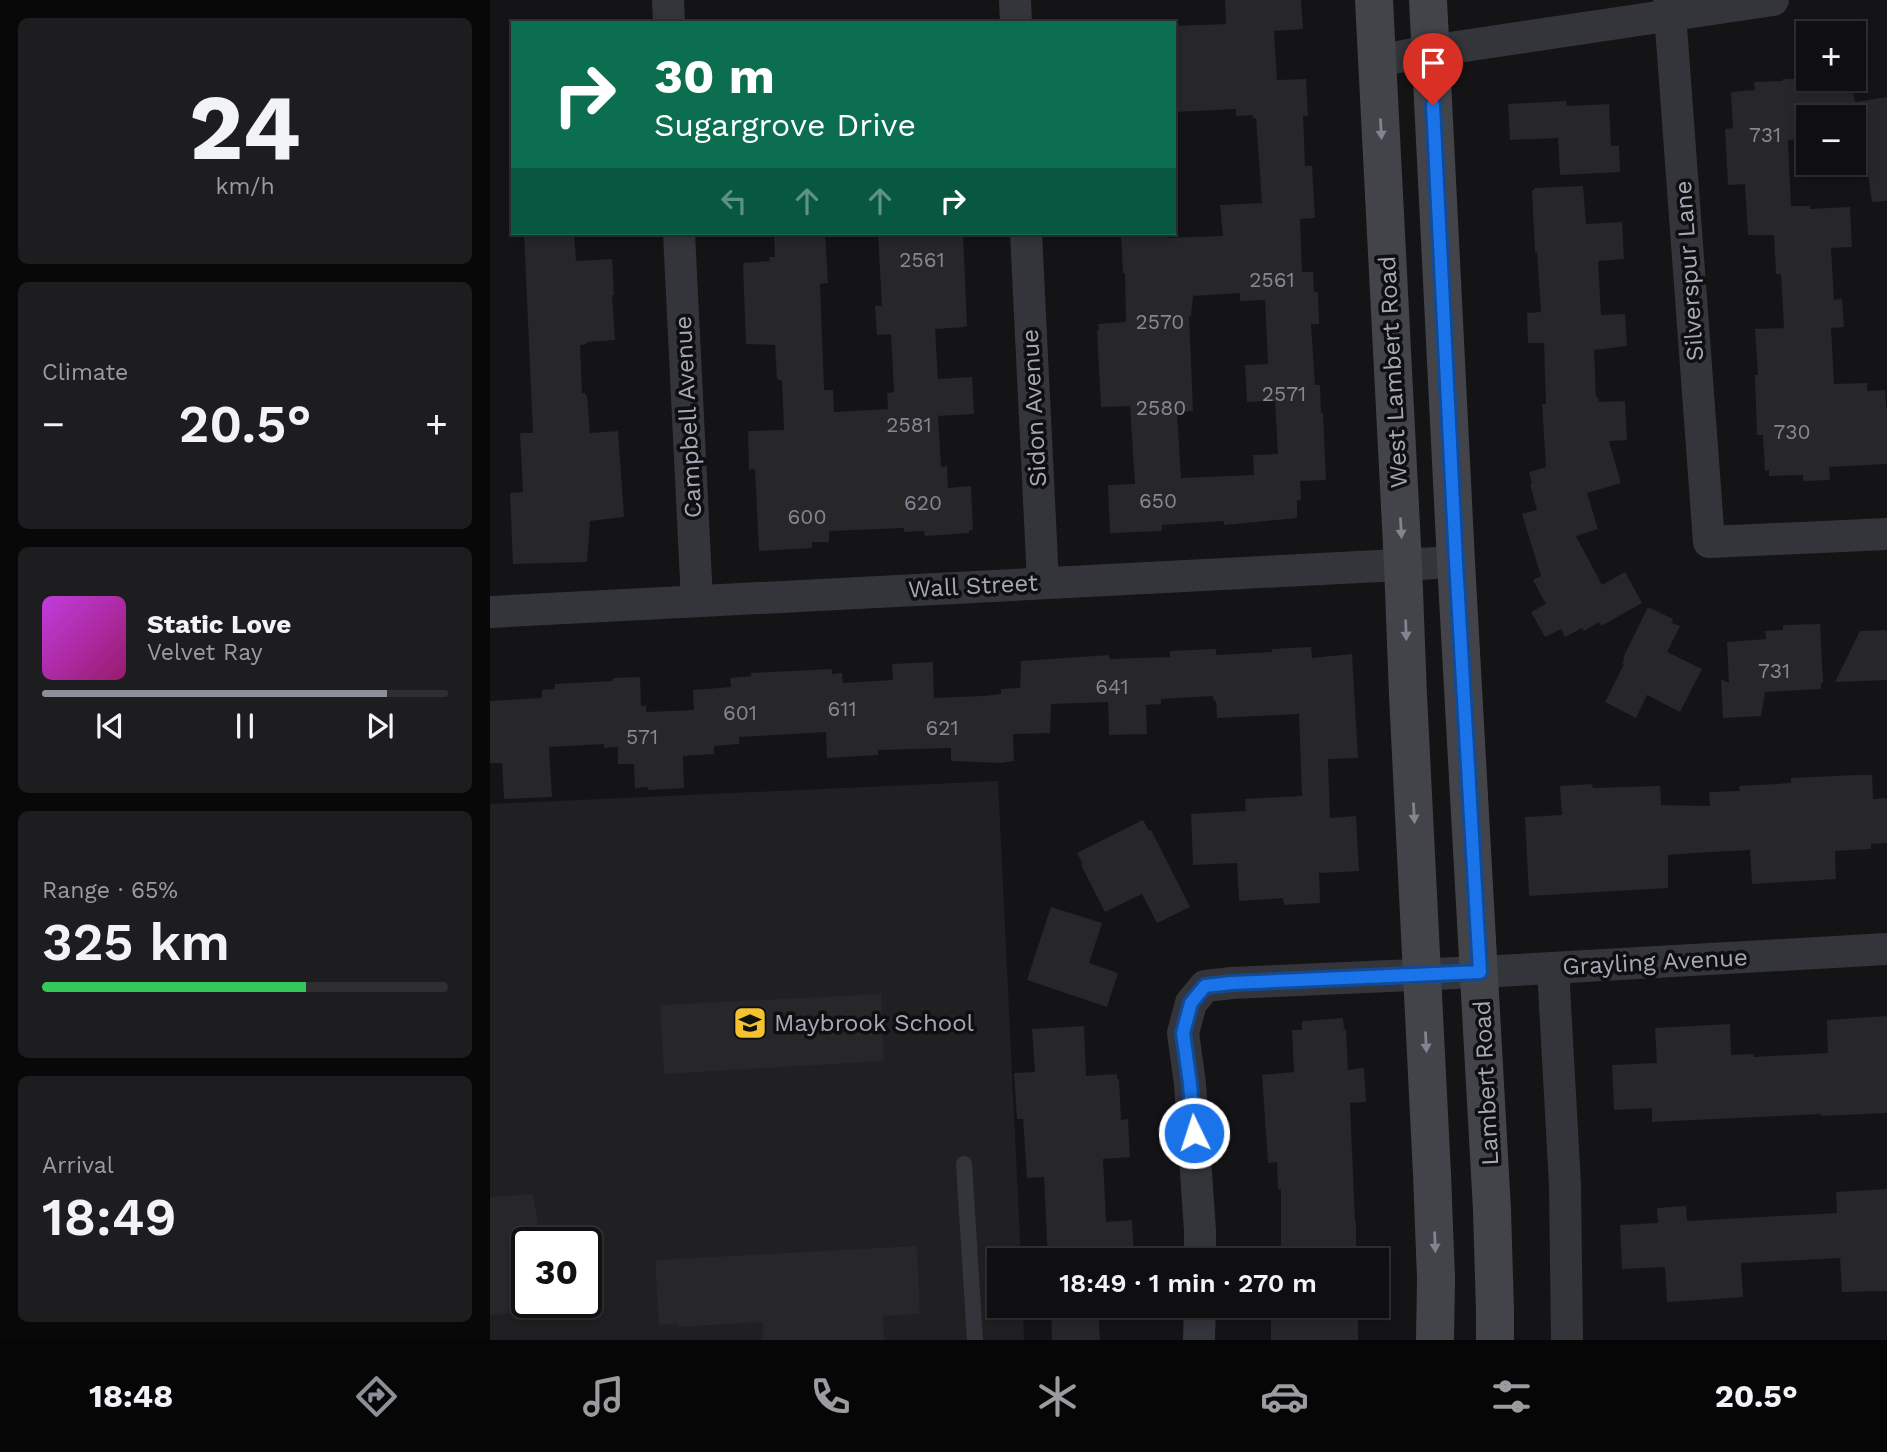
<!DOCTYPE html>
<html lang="en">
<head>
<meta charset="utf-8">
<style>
	:root { --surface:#0f0e10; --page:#1d1c1e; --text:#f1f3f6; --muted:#9b9c9f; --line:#2f2e30; --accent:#8c9099 }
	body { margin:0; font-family:"Work Sans",sans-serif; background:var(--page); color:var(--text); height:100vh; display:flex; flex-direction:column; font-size:26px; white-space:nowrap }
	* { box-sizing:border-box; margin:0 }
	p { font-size:23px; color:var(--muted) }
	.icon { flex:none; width:38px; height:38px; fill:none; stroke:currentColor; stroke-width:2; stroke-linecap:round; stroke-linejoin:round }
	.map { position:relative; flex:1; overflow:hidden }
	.sheet { display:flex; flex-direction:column; gap:18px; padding:18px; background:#080809; width:490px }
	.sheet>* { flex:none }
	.banner { position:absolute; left:21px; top:21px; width:665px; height:214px; border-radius:0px; box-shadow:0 4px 10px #0003,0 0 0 2px var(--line); background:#0b6e4f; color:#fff; overflow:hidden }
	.buttons { position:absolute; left:1306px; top:21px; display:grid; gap:14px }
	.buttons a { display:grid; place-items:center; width:70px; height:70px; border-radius:0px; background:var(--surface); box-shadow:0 4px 10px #0003,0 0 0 2px var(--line); font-size:35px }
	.speed { position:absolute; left:21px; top:1227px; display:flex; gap:14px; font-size:35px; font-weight:700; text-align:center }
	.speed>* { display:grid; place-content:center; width:91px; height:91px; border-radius:50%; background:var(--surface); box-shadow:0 4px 10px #0003,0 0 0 2px var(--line); line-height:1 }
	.speed .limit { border:4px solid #111; border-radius:10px; background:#fff; color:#111 }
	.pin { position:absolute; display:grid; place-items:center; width:60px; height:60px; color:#fff; margin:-72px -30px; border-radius:50% 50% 50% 0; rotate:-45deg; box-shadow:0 0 7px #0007 }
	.pin .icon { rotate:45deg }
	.me { position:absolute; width:77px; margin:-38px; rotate:356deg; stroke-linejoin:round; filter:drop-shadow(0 0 5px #0008) }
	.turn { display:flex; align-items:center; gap:24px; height:147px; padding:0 28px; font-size:32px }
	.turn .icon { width:91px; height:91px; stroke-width:2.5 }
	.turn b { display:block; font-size:49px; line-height:60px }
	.lanes { display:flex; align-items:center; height:66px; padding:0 28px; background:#0003; justify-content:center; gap:35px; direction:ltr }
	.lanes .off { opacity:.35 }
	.big { font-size:52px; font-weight:600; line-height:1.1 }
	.sheet .tile { flex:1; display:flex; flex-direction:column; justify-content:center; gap:10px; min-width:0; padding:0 24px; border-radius:10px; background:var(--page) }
	.sheet .dial { align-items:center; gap:0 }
	.dial b { font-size:91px; line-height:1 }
	.song { display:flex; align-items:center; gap:21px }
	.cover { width:84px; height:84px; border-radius:10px; background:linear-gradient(135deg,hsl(290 70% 55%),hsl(320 70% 35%)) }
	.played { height:7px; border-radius:4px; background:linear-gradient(90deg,var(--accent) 85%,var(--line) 85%) }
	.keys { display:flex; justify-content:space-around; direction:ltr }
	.heat { display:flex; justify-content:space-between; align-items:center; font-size:38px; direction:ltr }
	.charge { height:10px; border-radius:5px; background:linear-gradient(90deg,#34c759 65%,var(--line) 0) }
	.trip { position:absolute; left:497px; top:1248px; width:402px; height:70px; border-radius:0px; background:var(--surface); box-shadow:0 4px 10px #0003,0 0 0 2px var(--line); font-weight:600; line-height:70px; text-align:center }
	.dock { display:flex; height:112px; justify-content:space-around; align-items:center; background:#060606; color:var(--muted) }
	.dock .icon { width:49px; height:49px }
	.dock .active { color:var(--accent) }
	.dock b { font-size:32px; color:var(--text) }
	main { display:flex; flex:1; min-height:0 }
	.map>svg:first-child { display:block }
</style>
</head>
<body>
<main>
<section class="sheet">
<div class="tile dial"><b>24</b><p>km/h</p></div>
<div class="tile"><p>Climate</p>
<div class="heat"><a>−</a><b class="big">20.5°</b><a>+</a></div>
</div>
<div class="tile">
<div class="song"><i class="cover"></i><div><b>Static Love</b><p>Velvet Ray</p></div></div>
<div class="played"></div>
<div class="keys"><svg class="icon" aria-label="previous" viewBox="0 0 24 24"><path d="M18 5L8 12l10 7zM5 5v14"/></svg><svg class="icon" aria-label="pause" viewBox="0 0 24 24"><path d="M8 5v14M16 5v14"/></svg><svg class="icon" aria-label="next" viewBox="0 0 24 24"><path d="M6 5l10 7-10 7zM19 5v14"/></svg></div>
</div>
<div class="tile"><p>Range · 65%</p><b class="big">325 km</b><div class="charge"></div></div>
<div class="tile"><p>Arrival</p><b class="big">18:49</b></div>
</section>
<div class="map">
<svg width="1397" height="1340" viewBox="0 0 1397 1340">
	<rect width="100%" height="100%" fill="#141315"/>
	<path fill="#201f22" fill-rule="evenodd" d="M 508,781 L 531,1260 L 509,1260 L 509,1306 L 533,1306 L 534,1340 L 0,1340 L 0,804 ZM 37,1242 L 96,1242 L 96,1302 L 37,1302 Z"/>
	<g fill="#272629" fill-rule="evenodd">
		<path d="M 735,0 L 811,0 L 813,29 L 784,31 L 787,80 L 816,79 L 818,116 L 813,116 L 815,166 L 822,166 L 825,218 L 810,219 L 812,272 L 823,272 L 824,292 L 828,292 L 829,324 L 821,324 L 825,385 L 830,385 L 831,413 L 833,413 L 836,480 L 810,481 L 811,500 L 807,500 L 807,518 L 734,525 L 734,521 L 672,525 L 672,531 L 620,533 L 618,485 L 645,484 L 640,406 L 611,407 L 607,330 L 609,330 L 608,324 L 636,322 L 635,273 L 633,273 L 631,233 L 676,233 L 677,238 L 733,236 L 730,205 L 772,203 L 766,118 L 763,118 L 763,115 L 746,116 L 746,109 L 684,112 L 684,26 L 736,24 ZM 750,293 L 750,301 L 775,300 L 778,364 L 755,365 L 757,402 L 785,401 L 788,454 L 763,455 L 764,475 L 691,478 L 687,412 L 703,411 L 699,316 L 701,316 L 703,296 Z"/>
		<path d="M 1293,79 L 1361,79 L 1365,102 L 1397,97 L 1397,201 L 1382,202 L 1375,152 L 1363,154 L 1363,117 L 1313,117 L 1314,139 L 1298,140 L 1301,206 L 1320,206 L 1320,209 L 1360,207 L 1362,247 L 1341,248 L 1344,300 L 1352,299 L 1354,327 L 1341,328 L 1344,384 L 1377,383 L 1377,391 L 1395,390 L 1397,412 L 1397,464 L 1339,467 L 1340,480 L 1313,481 L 1313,475 L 1279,476 L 1279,470 L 1275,471 L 1273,435 L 1267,435 L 1265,375 L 1268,375 L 1265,329 L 1294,328 L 1291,274 L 1286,274 L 1284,235 L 1258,235 L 1255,184 L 1238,185 L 1235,129 L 1243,128 L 1241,92 L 1265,90 L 1264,82 L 1293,81 Z"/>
		<path d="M 1076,101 L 1077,106 L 1119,104 L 1121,146 L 1129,146 L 1130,172 L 1070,175 L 1068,138 L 1020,140 L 1018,104 Z"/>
		<path d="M 1093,186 L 1096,224 L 1132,222 L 1134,259 L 1108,261 L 1111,315 L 1135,314 L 1137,346 L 1104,350 L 1106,397 L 1108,397 L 1109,402 L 1135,401 L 1137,440 L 1119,441 L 1131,483 L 1097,493 L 1108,529 L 1086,536 L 1112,585 L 1135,572 L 1152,603 L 1111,626 L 1109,622 L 1094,631 L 1092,628 L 1075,637 L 1071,629 L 1055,637 L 1041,612 L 1056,604 L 1043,580 L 1051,576 L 1032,514 L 1047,510 L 1040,484 L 1042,483 L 1039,472 L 1056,467 L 1052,404 L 1056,404 L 1054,343 L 1038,343 L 1037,313 L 1051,312 L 1047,252 L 1045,252 L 1042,190 L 1044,190 L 1044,188 Z"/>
		<path d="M 34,233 L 84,233 L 86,261 L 122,259 L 124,295 L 122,295 L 125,340 L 97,342 L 97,344 L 90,345 L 92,393 L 95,393 L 96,396 L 97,396 L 100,433 L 128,431 L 134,517 L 100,521 L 97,562 L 23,564 L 20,493 L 33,492 L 30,433 L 43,433 Z"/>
		<path d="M 284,233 L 335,233 L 338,283 L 330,284 L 334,390 L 343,390 L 344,412 L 398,409 L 397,393 L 404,392 L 401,334 L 387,335 L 385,306 L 392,306 L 388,233 L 473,233 L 477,326 L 475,326 L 475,327 L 445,329 L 448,379 L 482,377 L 484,414 L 448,416 L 451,467 L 457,466 L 458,488 L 481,486 L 483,530 L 479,530 L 479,533 L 435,536 L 434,531 L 414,532 L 414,528 L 339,531 L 339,542 L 322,542 L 322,548 L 269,551 L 265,469 L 259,470 L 258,431 L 294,430 L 292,381 L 287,379 L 285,345 L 256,344 L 253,263 L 280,261 L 279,257 L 285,257 Z"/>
		<path d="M 1158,607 L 1183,619 L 1182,623 L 1190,626 L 1177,652 L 1212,669 L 1190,712 L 1157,695 L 1146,718 L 1115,702 L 1134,664 L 1132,663 L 1135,659 L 1133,658 Z"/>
		<path d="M 1330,624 L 1333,683 L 1331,683 L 1331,689 L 1275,692 L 1271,716 L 1233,718 L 1231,679 L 1239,683 L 1237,642 L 1276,639 L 1275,631 L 1293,630 L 1293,625 Z"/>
		<path d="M 1397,630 L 1397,680 L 1345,682 L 1370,631 Z"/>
		<path d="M 821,647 L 822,658 L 862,654 L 868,758 L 838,759 L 840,818 L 866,816 L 869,871 L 829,873 L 830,903 L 794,905 L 793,898 L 749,901 L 747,863 L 703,865 L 701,814 L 756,811 L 755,799 L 812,796 L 809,714 L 727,718 L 726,701 L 724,701 L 723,696 L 671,699 L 671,704 L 656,705 L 657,734 L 619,735 L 618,702 L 561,704 L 560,733 L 523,734 L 524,761 L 510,763 L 461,761 L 461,748 L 388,750 L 388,755 L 337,758 L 336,732 L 249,737 L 249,744 L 224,746 L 224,754 L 193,756 L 194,788 L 158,790 L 158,787 L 145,788 L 144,764 L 128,764 L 128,747 L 114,748 L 114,744 L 59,747 L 62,797 L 14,799 L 12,763 L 0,763 L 0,701 L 52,698 L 52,690 L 65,689 L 65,684 L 123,681 L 123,678 L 150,677 L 151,706 L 156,706 L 156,712 L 204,710 L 203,690 L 241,687 L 240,678 L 261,676 L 261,673 L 342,669 L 342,674 L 352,673 L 353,683 L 403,680 L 402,664 L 443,662 L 444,698 L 493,696 L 511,694 L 511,689 L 530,688 L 531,661 L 619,655 L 620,659 L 680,657 L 680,651 L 726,649 L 726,655 L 782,652 L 782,649 Z"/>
		<path d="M 1367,775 L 1382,775 L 1383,799 L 1397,798 L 1397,843 L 1381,844 L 1381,849 L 1345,851 L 1346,879 L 1262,884 L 1260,850 L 1204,853 L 1178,855 L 1178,888 L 1039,896 L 1035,817 L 1072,815 L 1070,786 L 1102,784 L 1103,788 L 1170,786 L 1171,805 L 1220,806 L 1219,792 L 1250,791 L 1249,786 L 1301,783 L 1301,778 Z"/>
		<path d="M 653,820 L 659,831 L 661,830 L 700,907 L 667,923 L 652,894 L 615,912 L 591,865 L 593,864 L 587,853 Z"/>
		<path d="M 561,907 L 612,923 L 599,963 L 628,973 L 617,1007 L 537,980 Z"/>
		<path d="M 391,994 L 394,1061 L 174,1074 L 170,1005 Z"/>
		<path d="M 1397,1016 L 1397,1113 L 1331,1116 L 1331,1114 L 1162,1122 L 1162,1108 L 1124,1110 L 1122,1065 L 1167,1063 L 1165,1028 L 1240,1024 L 1241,1055 L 1263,1054 L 1264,1057 L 1338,1053 L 1337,1020 Z"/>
		<path d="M 853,1018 L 854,1029 L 856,1029 L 858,1070 L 874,1068 L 876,1102 L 860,1103 L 865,1222 L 866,1222 L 866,1260 L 788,1260 L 788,1247 L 791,1247 L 791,1189 L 788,1189 L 787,1162 L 778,1163 L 772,1075 L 804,1072 L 802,1030 L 812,1030 L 812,1021 Z"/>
		<path d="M 594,1026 L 596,1076 L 627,1074 L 627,1079 L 629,1079 L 631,1120 L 638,1119 L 640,1157 L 613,1159 L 616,1222 L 642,1220 L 644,1258 L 558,1260 L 554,1177 L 537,1178 L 533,1119 L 527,1119 L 524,1073 L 545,1072 L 542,1029 Z"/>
		<path d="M 1397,1189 L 1397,1291 L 1352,1292 L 1350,1258 L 1251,1263 L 1253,1297 L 1211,1300 L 1177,1302 L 1175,1267 L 1132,1269 L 1130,1225 L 1168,1223 L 1167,1208 L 1196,1206 L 1197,1221 L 1347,1213 L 1346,1192 Z"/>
		<path d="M 43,1194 L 51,1242 L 37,1242 L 37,1312 L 0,1315 L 0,1197 Z"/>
		<path d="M 427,1246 L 430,1314 L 393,1316 L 394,1340 L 273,1340 L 273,1322 L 188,1327 L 188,1324 L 169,1325 L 165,1260 Z"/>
		<path d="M 561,1306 L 608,1306 L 610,1340 L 562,1340 Z"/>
		<rect x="781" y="1306" width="87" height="34"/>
	</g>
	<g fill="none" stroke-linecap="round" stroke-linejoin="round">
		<path stroke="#34353a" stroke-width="16" d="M 474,1164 L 485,1340"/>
		<g stroke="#34353a" stroke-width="32">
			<path d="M 178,0 L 179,23"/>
			<path d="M 525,0 L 526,23"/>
			<path d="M 1179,0 L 1219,542 L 1397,534"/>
			<path d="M 887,61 L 940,51 L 1283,0"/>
			<path d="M 189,233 L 207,601"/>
			<path d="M 536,233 L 553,582"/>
			<path d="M 0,612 L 966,562"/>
			<path d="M 1063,968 L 1075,1185 L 1077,1340"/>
			<path d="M 710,1260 L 710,1231 L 700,1084 L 693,1033 L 701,1003 L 715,986 L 742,983 L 990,972 L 1397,949"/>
			<path d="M 709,1340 L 710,1306"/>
		</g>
		<g stroke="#42444a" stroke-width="38">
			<path d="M 884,0 L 913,565 L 918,695 L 942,1174 L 946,1278 L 945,1340"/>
			<path d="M 938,0 L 966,562 L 1002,1210 L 1005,1311 L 1005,1340"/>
		</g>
	</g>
	<defs><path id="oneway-solid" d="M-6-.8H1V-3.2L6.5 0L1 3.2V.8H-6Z" transform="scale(1.75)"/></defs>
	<g fill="#828590">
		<use href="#oneway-solid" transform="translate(891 129) rotate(87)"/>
		<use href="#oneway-solid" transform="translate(911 528) rotate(87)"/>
		<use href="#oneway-solid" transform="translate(916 630) rotate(88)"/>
		<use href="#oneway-solid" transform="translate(924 813) rotate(87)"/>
		<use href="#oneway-solid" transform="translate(936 1042) rotate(87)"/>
		<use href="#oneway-solid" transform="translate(945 1242) rotate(88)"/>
	</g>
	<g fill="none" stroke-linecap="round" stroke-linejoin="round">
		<defs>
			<path id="route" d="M 704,1133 L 700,1084 L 693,1033 L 701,1003 L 715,986 L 742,983 L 990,972 L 966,562 L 943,105"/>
		</defs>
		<use href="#route" stroke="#114b97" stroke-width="18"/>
		<use href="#route" stroke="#1a73e8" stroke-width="12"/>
	</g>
	<defs>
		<symbol id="school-square" viewBox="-11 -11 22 22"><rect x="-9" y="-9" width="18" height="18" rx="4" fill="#f2c32e" stroke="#0f0e10"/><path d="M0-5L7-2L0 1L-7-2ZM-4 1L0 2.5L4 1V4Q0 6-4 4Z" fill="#111"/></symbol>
	</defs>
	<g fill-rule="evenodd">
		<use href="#school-square" x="241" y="1004" width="38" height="38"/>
	</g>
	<g text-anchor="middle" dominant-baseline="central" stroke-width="7" stroke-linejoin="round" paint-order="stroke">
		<g font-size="21" fill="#858792">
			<text x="1275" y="134">731</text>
			<text x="432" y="259">2561</text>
			<text x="782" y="279">2561</text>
			<text x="670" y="321">2570</text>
			<text x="794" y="393">2571</text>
			<text x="671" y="407">2580</text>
			<text x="419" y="424">2581</text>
			<text x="1302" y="431">730</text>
			<text x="668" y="500">650</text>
			<text x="433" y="502">620</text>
			<text x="317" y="516">600</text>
			<text x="1284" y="670">731</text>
			<text x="622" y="686">641</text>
			<text x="352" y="708">611</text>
			<text x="250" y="712">601</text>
			<text x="452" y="727">621</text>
			<text x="152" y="736">571</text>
		</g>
		<g font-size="24" fill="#a5a8b6" stroke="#0f0e10">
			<text transform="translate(1199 271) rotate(-94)">Silverspur Lane</text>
			<text transform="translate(903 372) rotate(-93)">West Lambert Road</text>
			<text transform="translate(544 408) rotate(-93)">Sidon Avenue</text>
			<text transform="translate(198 417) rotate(-93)">Campbell Avenue</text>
			<text transform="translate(483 586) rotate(-3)">Wall Street</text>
			<text transform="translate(1165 962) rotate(-3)">Grayling Avenue</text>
			<text transform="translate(996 1083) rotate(-93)">Lambert Road</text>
		</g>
		<g font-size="24" fill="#a5a8b6" stroke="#0f0e10" text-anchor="start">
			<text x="284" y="1023">Maybrook School</text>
		</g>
	</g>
</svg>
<div class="buttons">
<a>+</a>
<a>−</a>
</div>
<div class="speed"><div class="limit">30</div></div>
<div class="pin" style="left:943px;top:105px;background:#d93025"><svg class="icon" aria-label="arrive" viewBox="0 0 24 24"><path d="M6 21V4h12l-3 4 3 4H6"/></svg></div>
<svg class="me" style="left:704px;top:1133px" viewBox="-20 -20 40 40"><circle r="17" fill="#1a73e8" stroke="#fff" stroke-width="3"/><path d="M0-11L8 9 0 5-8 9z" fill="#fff"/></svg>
<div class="trip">18:49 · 1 min · 270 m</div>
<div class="banner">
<div class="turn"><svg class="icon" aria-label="right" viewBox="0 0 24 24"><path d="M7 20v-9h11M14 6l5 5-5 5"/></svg><div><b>30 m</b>Sugargrove Drive</div></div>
<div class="lanes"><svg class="icon off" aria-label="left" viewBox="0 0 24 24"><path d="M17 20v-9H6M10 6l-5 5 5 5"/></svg><svg class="icon off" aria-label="ahead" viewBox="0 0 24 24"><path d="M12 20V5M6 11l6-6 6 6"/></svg><svg class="icon off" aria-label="ahead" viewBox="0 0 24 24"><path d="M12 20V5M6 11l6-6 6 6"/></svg><svg class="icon" aria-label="right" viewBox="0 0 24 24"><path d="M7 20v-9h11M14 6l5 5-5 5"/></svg></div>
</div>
</div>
</main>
<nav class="dock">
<b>18:48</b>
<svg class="icon active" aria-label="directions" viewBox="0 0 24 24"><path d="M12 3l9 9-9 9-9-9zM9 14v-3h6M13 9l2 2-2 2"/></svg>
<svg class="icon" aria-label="music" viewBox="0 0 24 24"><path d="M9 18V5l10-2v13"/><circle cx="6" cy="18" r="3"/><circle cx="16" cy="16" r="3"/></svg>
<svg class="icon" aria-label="phone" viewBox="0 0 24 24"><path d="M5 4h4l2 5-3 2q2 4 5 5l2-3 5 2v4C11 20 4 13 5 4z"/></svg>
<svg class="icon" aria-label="climate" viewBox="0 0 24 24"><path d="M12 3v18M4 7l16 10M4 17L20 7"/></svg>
<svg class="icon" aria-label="car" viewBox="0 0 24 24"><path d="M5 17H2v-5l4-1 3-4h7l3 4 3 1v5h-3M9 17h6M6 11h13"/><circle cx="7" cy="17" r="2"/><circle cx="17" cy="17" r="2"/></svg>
<svg class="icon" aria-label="filters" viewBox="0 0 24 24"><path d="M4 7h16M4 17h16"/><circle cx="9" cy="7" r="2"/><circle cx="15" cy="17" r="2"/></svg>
<b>20.5°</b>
</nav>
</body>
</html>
